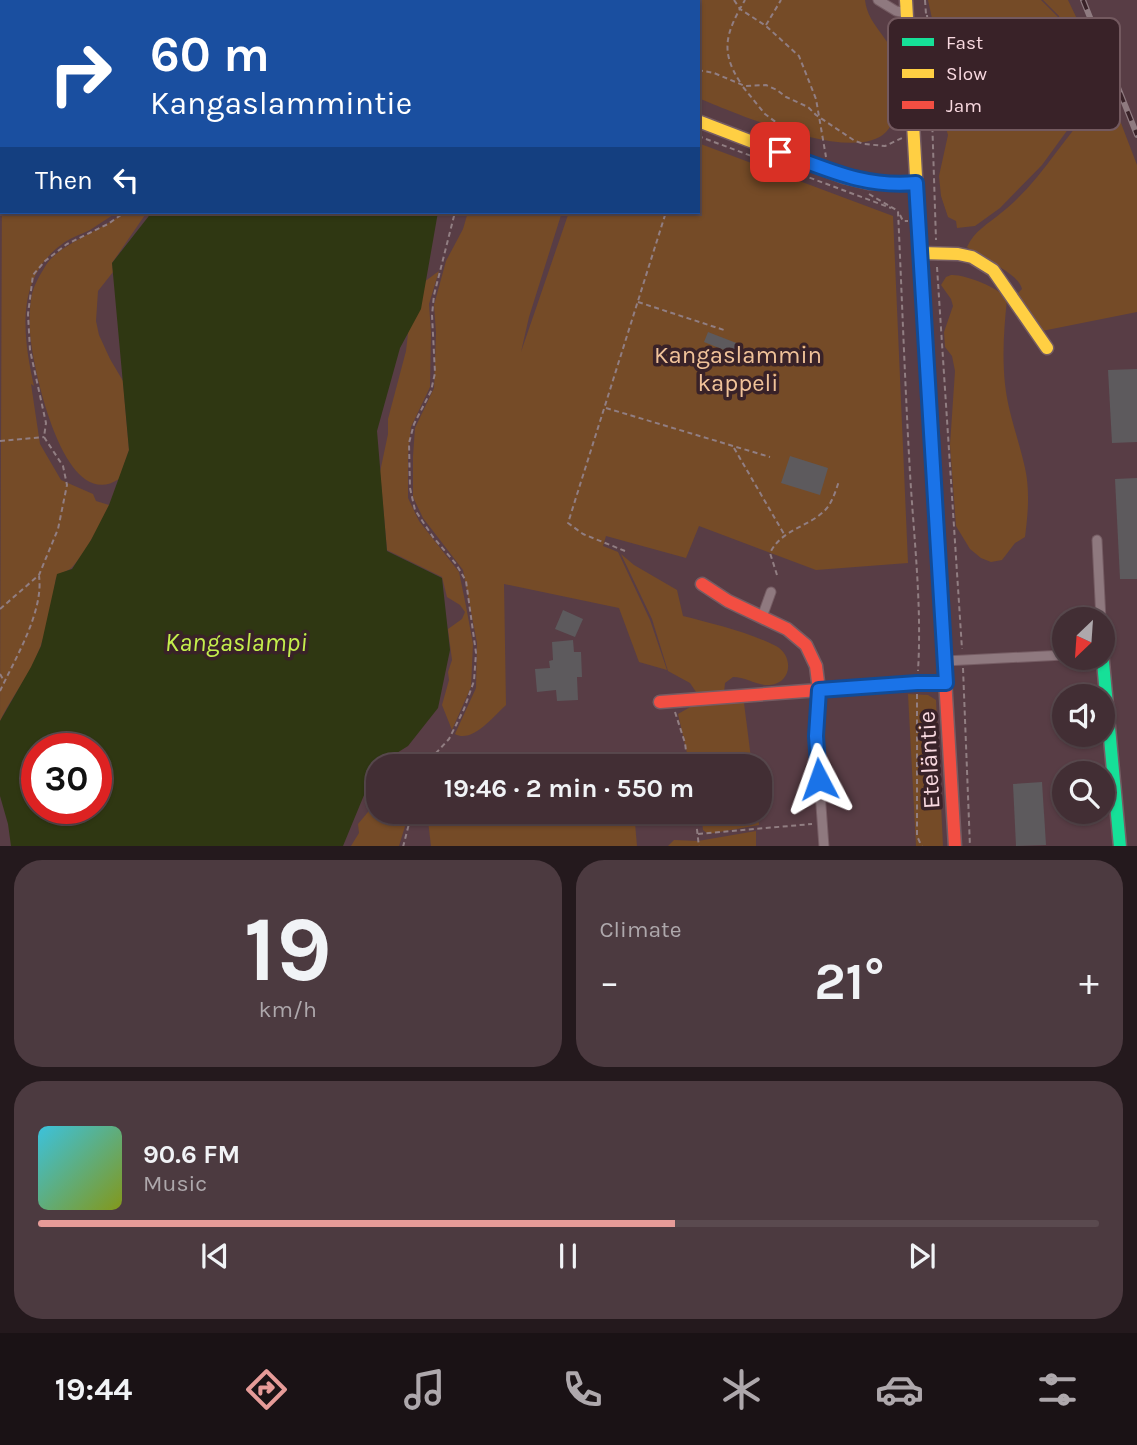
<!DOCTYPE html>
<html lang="en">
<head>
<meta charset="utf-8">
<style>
	:root { --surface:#422e34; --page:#4c3a40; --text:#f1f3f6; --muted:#aea8ac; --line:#5a4a4f; --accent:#e69b98 }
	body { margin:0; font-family:Karla,sans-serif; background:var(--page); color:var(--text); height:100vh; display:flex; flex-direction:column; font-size:26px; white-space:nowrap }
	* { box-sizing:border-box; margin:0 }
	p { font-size:23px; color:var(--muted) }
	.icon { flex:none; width:38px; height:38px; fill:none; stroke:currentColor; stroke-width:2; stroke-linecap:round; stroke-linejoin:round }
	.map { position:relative; height:846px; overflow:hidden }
	.side { display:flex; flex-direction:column; gap:14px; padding:14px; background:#24191d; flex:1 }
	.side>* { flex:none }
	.top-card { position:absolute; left:0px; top:0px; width:700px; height:214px; box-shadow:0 2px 5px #0004,0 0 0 2px var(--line); background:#1a4fa0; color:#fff; overflow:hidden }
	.needle { width:46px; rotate:205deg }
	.controls { position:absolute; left:1052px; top:607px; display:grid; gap:14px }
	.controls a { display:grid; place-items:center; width:63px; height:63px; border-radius:50%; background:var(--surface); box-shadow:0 2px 5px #0004,0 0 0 2px var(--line); font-size:35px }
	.speed { position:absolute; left:21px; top:733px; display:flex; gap:14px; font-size:35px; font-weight:700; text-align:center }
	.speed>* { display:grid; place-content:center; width:91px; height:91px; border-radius:50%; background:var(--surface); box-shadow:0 2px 5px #0004,0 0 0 2px var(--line); line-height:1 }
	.speed .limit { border:10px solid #d22; background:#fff; color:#111 }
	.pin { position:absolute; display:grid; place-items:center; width:60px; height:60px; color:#fff; margin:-30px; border-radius:14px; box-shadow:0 4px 10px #0006 }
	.me { position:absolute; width:77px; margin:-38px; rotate:356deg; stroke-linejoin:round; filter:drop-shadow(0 0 5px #0008) }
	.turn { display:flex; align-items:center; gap:24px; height:147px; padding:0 35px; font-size:32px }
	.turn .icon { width:91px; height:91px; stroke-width:2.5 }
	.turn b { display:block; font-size:49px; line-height:60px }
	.then { display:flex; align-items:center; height:66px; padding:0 35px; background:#0003; gap:14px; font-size:26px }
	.big { font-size:52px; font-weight:700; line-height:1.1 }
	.side .widget { flex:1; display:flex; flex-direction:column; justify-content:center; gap:10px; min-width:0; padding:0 24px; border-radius:28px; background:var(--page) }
	.side .dial { align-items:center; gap:0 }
	.dial b { font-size:91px; line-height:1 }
	.song { display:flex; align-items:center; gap:21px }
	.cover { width:84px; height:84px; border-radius:10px; background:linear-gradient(135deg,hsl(190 70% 55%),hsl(70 70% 35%)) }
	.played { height:7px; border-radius:4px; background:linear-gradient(90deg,var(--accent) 60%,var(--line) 60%) }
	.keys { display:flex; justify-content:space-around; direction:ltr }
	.heat { display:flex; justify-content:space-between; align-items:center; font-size:38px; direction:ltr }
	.side .tiles { flex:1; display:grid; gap:14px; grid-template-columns:1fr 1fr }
	.widget:last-child { grid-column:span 2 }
	.trip { position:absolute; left:366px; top:754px; width:406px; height:70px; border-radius:28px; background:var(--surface); box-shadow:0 2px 5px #0004,0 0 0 2px var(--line); font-weight:700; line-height:70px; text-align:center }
	.dock { display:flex; height:112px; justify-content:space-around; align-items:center; background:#1a1215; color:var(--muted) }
	.dock .icon { width:49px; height:49px }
	.dock .active { color:var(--accent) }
	.dock b { font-size:32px; color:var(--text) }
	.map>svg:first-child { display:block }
</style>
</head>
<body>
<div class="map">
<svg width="1137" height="847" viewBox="0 0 1137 847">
	<rect width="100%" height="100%" fill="#583d45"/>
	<g fill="#754b27">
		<path d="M 618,0 L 865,0 C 868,28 895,39 898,71 C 900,88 899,119 886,132 C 854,165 735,113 698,98 L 698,2 Z"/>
		<path d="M 928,0 L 1041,0 L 1058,17 L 1060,48 L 1070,69 L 1093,101 L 1082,110 L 1042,165 L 1000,208 L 975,226 L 957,228 L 956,221 L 948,217 L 941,196 L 939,176 L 948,135 L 944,121 L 935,106 L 932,60 L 936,37 Z"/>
		<path d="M 1043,0 L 1068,0 L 1098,63 L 1137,165 L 1137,312 L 1042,331 L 1016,295 L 1022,289 C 1018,272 981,259 967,247 C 974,231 988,224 1001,213 C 1040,183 1063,137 1097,103 L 1072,69 L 1062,48 L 1059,16 Z"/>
		<path d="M 698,143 L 893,216 L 908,563 L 816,570 L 699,526 L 686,558 L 606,536 L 603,546 L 618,552 L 650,620 L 667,670 L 639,662 L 619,608 L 504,584 L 506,705 C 494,716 472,744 455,734 L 476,688 L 477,643 L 463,570 L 423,518 L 413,497 L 413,456 L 415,428 L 434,388 L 436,333 L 434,305 L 446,261 L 463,229 L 468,212 L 562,212 L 529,317 L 521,352 L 569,212 L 698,212 Z"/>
		<path d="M 2,176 L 2,212 L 118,212 C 108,218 99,224 90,230 C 80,235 69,238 61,245 C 15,279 23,337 34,386 L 31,384 L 40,444 L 61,480 L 93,494 L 96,501 L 109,505 C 99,526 89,547 74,565 C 68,573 61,571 56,578 C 51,609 46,640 31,668 C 21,686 9,702 0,721 Z"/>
		<path d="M 125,212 L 147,212 L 112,263 L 113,272 L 98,291 L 96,321 L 99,335 L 110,359 L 123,381 L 129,450 L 119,479 C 65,515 35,375 31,342 C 29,327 29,309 32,294 C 34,285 41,273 46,265 C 58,245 104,229 125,212 Z"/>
		<path d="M 439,271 L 429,304 L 431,333 L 430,387 L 411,427 L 408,456 L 408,498 L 419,521 L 459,572 L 466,606 L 473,644 L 471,687 L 452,730 L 442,705 L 449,680 L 448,672 L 452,660 L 448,629 L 462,619 L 465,612 L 460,605 L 447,597 L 442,577 L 387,550 L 380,472 L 388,434 L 388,419 L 406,351 L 413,290 Z"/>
		<path d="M 951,275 C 964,274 1000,288 1007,299 C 1004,328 1002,355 1005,384 C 1008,413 1019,440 1025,468 C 1030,490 1028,514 1025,537 L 1015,543 L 1002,560 L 991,562 L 981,558 L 970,549 L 956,526 L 950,445 L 955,371 L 952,356 L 945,347 L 944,332 L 953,306 L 951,299 L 941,285 L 946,277 Z"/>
		<path d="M 621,554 L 634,565 L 677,590 L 683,616 C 711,623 751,633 776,646 C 794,656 792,683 770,685 C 757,686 746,677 733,677 L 725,683 L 724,693 L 698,695 L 690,683 L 668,671 L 652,619 Z"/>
		<path d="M 908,694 L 928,695 L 936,700 L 943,846 L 916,846 Z"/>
		<path d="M 726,703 L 744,703 L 752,766 L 690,766 L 678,714 L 692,706 Z"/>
		<path d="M 628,753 L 629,766 L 495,766 Z"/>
		<path d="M 378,800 L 378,812 L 403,812 L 406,823 L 399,846 L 351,846 L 359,833 L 358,824 Z"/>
		<path d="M 427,812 L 634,812 L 637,846 L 431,846 Z"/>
		<path d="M 701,812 L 757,812 L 759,825 L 708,834 L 703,830 Z"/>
		<path d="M 756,831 L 756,846 L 668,846 L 674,840 L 698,841 Z"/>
	</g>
	<path fill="#2f3712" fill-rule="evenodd" d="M 152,212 L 438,212 L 421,309 L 400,348 L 377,431 L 387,551 L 442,578 L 450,650 L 438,708 L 408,746 L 376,766 L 343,846 L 11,846 L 8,824 L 0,796 L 0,721 L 31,667 L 41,646 L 57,574 L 72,569 L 91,540 L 109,505 L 129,450 L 112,263 ZM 37,749 L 96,749 L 96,808 L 37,808 Z"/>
	<g fill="#5d5a5d">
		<path d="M 708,332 L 739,344 L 734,354 L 704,342 Z"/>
		<path d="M 1137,369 L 1137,442 L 1112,443 L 1108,370 Z"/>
		<path d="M 790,456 L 828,468 L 820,495 L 781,483 Z"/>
		<path d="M 1137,478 L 1137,579 L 1120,579 L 1115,479 Z"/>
		<path d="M 563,610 L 583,619 L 575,637 L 555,629 Z"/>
		<path d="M 573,640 L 574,652 L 581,652 L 582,677 L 577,677 L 578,700 L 557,701 L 556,690 L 537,692 L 535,669 L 550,668 L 549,661 L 553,660 L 552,642 Z"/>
		<path d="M 1042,782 L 1046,845 L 1016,846 L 1013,784 Z"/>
	</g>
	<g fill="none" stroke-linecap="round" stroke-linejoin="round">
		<defs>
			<g id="street">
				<path d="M 481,0 L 483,2"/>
				<path d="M 878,0 L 896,11 L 907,13"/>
				<path d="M 0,26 L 2,26"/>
				<path d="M 1097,540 L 1101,620"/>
				<path d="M 762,617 L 771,592"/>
				<path d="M 945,661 L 1064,655"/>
				<path d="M 824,847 L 816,736 L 819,690 L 917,683 L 946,683"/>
			</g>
			<path id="fast" d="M 1102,651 L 1120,847"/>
			<g id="slow">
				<path d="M 906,0 L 934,493"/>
				<path d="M 698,121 L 844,177 L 869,183 L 916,183"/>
				<path d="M 920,253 L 958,254 L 972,257 L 993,270 L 1047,348"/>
			</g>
			<g id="jam">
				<path d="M 934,493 L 955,847"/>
				<path d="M 660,702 L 819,690 L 816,666 L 806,645 L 787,629 L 728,601 L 702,584"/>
			</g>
		</defs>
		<use href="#street" stroke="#755c63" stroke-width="11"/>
		<use href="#fast" stroke="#755c63" stroke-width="15"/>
		<use href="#slow" stroke="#755c63" stroke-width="15"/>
		<use href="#jam" stroke="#755c63" stroke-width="15"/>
		<g stroke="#917e82" stroke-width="2" stroke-dasharray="5 3.5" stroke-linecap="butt">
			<path d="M 448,0 L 451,2"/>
			<path d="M 609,0 L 609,2"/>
			<path d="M 734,0 L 740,9 L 766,26 L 799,56 L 816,99 L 826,157"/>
			<path d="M 925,0 L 931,85 L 936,240"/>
			<path d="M 100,2 L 101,0"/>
			<path d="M 174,2 L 175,0"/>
			<path d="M 245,2 L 246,0"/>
			<path d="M 927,15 L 934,98 L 932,104"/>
			<path d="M 766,25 L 781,0"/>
			<path d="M 698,70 L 714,73 L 745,86 L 766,85 L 777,90 L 786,97 L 808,107 L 816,115 L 855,141 L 864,144 L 885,146 L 902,138"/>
			<path d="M 740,82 C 719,50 727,31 745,0"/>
			<path d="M 743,87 L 765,114 L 801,141 L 800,146"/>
			<path d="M 926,120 L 931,109"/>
			<path d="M 698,136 L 891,208"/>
			<path d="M 869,194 L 898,211 C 902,298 905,386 910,473 C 914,540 922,605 918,671"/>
			<path d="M 900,215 L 903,221 L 908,221"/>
			<path d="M 937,267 L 962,649"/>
			<path d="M 638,302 L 724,330"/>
			<path d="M 606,408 L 770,457"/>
			<path d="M 0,441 L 44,437"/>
			<path d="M 734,448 L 784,534"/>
			<path d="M 625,551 L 583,534 L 568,523 L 666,212"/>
			<path d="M 777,575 L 770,553 C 782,528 811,527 827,508 C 833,500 836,490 839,481"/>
			<path d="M 0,609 L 39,575 L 58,529 L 67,485 L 63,466 L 44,437 L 46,423 L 30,350 L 28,314 L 33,275 L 45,261 L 67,244 L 108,224 L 125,212"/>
			<path d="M 963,668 L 970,847"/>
			<path d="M 0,674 L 4,681"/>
			<path d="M 0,691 C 15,659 44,611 39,576"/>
			<path d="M 917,694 L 917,836 L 922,847"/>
			<path d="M 675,712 L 685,743 L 688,766"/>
			<path d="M 424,766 L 449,739 L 464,709 L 474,681 L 476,653 L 466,581 L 456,564 L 433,537 L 415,510 L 410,488 L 409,443 L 414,424 L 431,391 L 435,373 L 432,315 L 434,295 L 455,212"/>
			<path d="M 695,812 L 699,847"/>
			<path d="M 698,834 L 812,824"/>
			<path d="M 403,847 L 412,812"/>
		</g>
		<use href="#street" stroke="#8f797f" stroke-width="9"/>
		<use href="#fast" stroke="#16e098" stroke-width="12"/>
		<use href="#slow" stroke="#ffcf43" stroke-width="12"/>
		<use href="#jam" stroke="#f24e42" stroke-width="12"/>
		<defs>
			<path id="rail" d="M 1083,0 L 1137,135"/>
		</defs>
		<use href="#rail" stroke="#8f7b80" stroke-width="6"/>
		<use href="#rail" stroke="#392228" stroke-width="3.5" stroke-dasharray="10" stroke-linecap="butt"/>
	</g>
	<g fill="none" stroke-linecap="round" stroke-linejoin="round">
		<defs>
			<path id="route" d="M 780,152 C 827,169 864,188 916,183 L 946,683 L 917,683 L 819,690 L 816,736 L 819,779"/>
		</defs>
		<use href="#route" stroke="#114b97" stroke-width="18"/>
		<use href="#route" stroke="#1a73e8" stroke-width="12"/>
	</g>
	<g text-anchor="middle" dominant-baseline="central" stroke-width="7" stroke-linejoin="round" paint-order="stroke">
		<g font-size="24" fill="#f0c299" stroke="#392228">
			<text x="738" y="355">Kangaslammin<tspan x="738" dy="28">kappeli</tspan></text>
		</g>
		<g font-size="24" fill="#f9d9e0" stroke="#392228">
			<text transform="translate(929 760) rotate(-93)">Eteläntie</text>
		</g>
		<g font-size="26" font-style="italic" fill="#c4ee4c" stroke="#392228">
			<text x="236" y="642">Kangaslampi</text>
		</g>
	</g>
	<rect x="888" y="18" width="232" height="112" rx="10" fill="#392228" stroke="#73595f" stroke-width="2"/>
	<rect x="902" y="38" width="32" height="8" fill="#16e098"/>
	<rect x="902" y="69" width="32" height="9" fill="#ffcf43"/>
	<rect x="902" y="101" width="32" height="8" fill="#f24e42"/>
	<g font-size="19" fill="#f9d9e0">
		<text x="946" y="49">Fast</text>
		<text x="946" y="80">Slow</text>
		<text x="946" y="112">Jam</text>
	</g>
</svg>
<div class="controls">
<a><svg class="needle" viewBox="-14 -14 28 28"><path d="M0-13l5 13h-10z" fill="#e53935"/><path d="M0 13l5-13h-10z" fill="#aea8ac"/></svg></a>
<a><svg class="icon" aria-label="sound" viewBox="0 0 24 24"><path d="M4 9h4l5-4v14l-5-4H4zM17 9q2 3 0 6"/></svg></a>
<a><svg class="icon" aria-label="search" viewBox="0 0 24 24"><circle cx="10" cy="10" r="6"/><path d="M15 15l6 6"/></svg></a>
</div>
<div class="speed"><div class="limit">30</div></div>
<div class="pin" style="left:780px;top:152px;background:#d93025"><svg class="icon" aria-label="arrive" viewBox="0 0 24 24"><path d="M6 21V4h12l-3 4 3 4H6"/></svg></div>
<svg class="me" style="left:819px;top:779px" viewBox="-20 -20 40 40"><path d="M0-17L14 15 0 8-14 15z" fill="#1a73e8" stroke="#fff" stroke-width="4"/></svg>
<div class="trip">19:46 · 2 min · 550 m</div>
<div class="top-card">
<div class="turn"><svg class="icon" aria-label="right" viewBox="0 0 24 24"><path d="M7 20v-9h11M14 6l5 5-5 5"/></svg><div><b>60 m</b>Kangaslammintie</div></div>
<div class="then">Then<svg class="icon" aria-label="left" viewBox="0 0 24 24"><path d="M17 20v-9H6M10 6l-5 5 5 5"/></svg></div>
</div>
</div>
<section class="side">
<div class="tiles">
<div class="widget dial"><b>19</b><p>km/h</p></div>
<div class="widget"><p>Climate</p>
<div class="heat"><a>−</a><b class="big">21°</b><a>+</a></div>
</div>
<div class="widget">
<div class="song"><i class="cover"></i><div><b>90.6 FM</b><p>Music</p></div></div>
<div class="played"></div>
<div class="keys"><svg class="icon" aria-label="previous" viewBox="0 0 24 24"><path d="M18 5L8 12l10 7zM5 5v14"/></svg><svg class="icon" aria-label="pause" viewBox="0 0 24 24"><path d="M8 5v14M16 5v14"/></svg><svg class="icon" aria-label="next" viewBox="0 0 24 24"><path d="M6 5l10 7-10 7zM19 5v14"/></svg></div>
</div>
</div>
</section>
<nav class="dock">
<b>19:44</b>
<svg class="icon active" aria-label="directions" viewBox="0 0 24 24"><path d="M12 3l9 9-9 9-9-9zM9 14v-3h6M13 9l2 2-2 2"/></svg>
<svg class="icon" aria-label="music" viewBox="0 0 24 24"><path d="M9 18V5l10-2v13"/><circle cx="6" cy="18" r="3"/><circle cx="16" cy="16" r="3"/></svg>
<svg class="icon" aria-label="phone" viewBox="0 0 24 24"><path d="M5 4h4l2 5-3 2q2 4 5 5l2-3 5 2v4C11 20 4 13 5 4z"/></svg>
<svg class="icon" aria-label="climate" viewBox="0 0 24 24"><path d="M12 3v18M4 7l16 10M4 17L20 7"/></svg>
<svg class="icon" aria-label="car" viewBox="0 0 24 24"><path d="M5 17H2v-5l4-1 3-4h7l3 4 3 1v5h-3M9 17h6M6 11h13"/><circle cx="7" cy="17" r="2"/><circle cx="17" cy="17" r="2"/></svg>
<svg class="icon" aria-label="filters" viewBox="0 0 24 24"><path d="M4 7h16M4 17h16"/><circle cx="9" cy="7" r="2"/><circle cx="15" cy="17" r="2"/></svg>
</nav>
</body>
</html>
